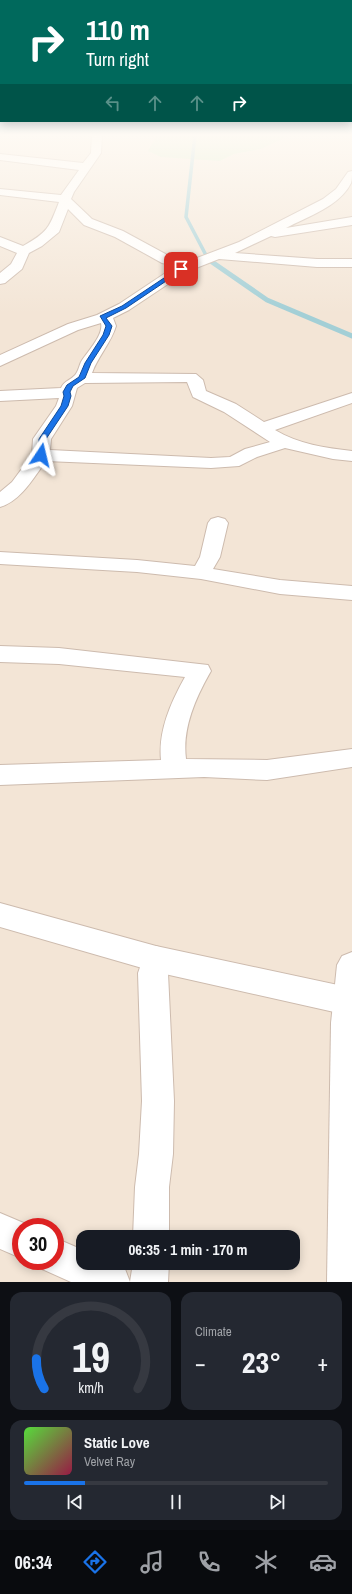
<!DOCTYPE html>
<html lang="en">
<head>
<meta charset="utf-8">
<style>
	:root { --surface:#171b24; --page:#242831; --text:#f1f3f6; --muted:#9ea1a6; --line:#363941; --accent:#1a73e8 }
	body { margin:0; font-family:"Archivo Narrow",sans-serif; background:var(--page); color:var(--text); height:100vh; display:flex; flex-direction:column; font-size:15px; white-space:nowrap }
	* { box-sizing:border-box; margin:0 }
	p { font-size:13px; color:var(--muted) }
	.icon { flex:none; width:22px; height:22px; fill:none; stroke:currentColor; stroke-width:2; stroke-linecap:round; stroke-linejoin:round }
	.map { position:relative; height:1282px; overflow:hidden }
	.details { display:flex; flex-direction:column; gap:10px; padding:10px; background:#0d0f14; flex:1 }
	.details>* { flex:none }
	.top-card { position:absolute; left:0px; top:0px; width:352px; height:122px; box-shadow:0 2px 10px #0003; background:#00695c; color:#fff; overflow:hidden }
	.speed { position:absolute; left:12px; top:1218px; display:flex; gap:8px; font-size:20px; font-weight:700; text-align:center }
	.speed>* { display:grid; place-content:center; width:52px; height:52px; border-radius:50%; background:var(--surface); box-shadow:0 2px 10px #0003; line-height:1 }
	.speed .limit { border:6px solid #d22; background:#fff; color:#111 }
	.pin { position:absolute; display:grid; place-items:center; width:34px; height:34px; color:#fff; margin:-17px; border-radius:8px; box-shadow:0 2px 6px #0006 }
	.me { position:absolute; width:44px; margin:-22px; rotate:10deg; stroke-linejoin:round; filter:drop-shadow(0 0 3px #0008) }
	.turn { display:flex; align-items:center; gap:14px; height:84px; padding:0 20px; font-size:18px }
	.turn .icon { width:52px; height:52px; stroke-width:2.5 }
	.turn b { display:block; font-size:28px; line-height:34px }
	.lanes { display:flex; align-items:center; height:38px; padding:0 20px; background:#0003; justify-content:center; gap:20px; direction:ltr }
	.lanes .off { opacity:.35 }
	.big { font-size:30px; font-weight:700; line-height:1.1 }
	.details .tile { flex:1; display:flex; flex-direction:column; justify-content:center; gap:6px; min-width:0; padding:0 14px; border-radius:12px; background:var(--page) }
	.details .dial { align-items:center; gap:0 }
	.dial svg { height:104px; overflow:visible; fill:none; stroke:var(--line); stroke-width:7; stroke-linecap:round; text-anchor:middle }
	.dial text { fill:var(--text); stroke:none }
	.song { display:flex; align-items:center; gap:12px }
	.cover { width:48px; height:48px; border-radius:6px; background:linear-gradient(135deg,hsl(110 70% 55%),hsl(340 70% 35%)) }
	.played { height:4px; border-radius:2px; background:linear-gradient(90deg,var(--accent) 20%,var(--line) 20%) }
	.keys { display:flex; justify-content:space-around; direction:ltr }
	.heat { display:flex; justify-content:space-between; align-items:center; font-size:22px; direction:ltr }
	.details .tiles { flex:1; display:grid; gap:10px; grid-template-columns:1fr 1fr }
	.tile:last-child { grid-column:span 2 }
	.trip { position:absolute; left:76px; top:1230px; width:224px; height:40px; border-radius:12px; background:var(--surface); box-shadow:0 2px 10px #0003; font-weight:700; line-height:40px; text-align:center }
	.tabs { display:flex; height:64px; justify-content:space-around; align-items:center; background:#090b0e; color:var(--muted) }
	.tabs .icon { width:28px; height:28px }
	.tabs .selected { color:var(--accent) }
	.tabs b { font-size:18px; color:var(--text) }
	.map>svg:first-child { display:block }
</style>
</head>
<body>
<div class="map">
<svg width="352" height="1282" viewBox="0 0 352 1282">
	<rect width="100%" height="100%" fill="#fcf3e7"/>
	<path fill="#f3e5d6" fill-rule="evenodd" d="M 0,135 L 157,135 L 149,151 L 220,161 L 234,154 L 261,149 L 291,135 L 352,135 L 352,1282 L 0,1282 ZM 21,1227 L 55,1227 L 55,1261 L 21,1261 ZM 83,1237 L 293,1237 L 293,1263 L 83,1263 Z"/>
	<path fill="#d5e9c6" d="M 157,135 L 291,135 L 261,149 L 234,154 L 220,161 L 161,157 L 148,151 Z"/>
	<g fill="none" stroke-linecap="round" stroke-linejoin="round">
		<path stroke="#a3cfd6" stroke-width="3.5" d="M 195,135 L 186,217 L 208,259 L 214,263"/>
		<path stroke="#a3cfd6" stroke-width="5" d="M 212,262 L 267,300 L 352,336"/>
		<defs>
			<g id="minor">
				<path d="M 92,135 L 102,135 L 101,153 L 74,192 L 71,199 L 92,219 L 123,231 L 171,257 L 189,261 L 239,242 L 323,199 L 336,189 L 348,172 L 352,171 C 352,175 352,180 351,183 C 340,206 307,217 286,228 L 352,217 L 352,225 L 275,237 L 271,236 L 235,253 L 317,259 L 352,259 L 352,267 L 317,267 L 219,259 L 186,272 L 129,310 L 113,318 L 116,326 C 111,343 98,356 92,373 L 196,374 L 203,380 L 206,391 L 236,404 L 264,422 L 352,393 L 352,403 L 275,430 C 298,444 326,448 352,451 L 352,461 L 333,459 L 285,448 L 257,457 L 239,466 L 211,468 L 46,461 C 34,477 21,501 0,507 L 0,492 L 12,482 L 32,455 L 33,439 L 56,406 L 59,398 L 0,401 L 0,391 L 61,388 C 64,381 69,381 74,376 C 78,373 79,366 81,362 C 87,352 104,335 101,323 L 78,330 L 0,366 L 0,355 L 68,324 L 97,315 L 119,304 L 176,266 L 162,263 L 115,237 L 84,225 L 68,209 L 59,232 L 42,246 L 29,253 L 22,269 L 5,283 L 0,284 L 0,273 L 11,264 L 17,253 L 0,246 L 0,237 L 23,246 C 48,232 49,228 59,202 L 0,195 L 0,189 L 61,195 L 79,170 L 0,160 L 0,154 L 83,163 L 91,153 ZM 187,382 L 193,397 L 224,412 L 270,442 L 245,449 L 230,457 L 211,458 L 50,450 L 51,439 L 72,406 L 77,388 L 85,383 Z"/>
				<path d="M 218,517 L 225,519 L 228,523 L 220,557 L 213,569 L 280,580 L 352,586 L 352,600 L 280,594 L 201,579 L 137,572 L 0,564 L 0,552 L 137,560 L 195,566 L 200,557 L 208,523 L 211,519 Z"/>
				<path d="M 0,646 L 59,648 L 208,665 L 211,671 C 196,697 182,728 186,759 L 267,760 L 352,749 L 352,767 L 267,780 L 204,777 L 0,785 L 0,765 L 161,760 C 158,731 171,702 185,677 L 59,664 L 0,662 Z"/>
				<path d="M 156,946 L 166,950 L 171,959 L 168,973 L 174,1101 L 173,1154 L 169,1187 L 169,1237 L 133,1237 L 135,1187 L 139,1154 L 142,1101 L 138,973 L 146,950 Z"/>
				<path d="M 352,952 L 352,1282 L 327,1282 L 331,1023 L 337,965 L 342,956 Z"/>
				<path d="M 0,1213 L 33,1227 L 21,1227 L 21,1258 L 0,1249 Z"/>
				<path d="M 55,1238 L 83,1250 L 83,1263 L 112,1263 L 125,1269 L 130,1282 L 133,1263 L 169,1263 L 168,1282 L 71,1282 L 42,1269 L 39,1261 L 55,1261 Z"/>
			</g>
			<path id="tertiary" d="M 0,903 L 156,946 L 352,988 L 352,1016 L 156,972 L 0,927 Z"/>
		</defs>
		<use href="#minor" stroke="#cdbbae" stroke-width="2"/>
		<use href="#tertiary" stroke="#cdbbae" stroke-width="2"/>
		<use href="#minor" fill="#fff" fill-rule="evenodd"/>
		<use href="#tertiary" fill="#fff" fill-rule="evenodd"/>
	</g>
	<linearGradient id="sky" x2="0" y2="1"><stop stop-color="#96c5e7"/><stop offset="0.43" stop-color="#fefaf4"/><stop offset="1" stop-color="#fefaf4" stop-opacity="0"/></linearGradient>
	<rect width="352" height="314" fill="url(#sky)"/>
	<path fill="#1a73e8" stroke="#114b97" d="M 179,268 L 184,269 L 126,308 L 106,318 L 112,326 L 109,335 L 91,363 L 85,378 L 73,386 L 70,392 L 71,396 L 68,406 L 46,439 L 45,455 L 38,457 L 39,439 L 61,406 L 64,396 L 63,392 L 67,385 L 79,377 L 85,363 L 103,335 L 106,326 L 100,316 L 122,306 Z"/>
</svg>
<div class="speed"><div class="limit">30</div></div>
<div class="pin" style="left:181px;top:269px;background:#d93025"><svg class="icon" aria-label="arrive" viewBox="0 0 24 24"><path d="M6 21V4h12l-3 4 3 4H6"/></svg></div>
<svg class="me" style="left:41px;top:455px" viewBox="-20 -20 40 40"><path d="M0-17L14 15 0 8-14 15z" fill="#1a73e8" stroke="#fff" stroke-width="4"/></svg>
<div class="trip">06:35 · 1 min · 170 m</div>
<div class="top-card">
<div class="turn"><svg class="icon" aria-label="right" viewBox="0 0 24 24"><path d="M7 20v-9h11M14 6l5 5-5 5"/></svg><div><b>110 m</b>Turn right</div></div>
<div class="lanes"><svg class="icon off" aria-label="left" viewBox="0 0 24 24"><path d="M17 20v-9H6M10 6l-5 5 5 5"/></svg><svg class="icon off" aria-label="ahead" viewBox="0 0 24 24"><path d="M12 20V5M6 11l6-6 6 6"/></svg><svg class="icon off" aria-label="ahead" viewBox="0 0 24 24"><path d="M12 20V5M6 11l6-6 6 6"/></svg><svg class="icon" aria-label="right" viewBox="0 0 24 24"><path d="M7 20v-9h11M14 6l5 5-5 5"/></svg></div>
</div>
</div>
<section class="details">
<div class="tiles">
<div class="tile dial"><svg viewBox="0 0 100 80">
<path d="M14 69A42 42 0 1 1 86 69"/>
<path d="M14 69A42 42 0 0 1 8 46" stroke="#1a73e8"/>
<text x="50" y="56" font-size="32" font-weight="700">19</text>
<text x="50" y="72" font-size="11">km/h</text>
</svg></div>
<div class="tile"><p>Climate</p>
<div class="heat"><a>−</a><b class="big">23°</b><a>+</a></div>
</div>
<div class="tile">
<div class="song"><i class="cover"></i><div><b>Static Love</b><p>Velvet Ray</p></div></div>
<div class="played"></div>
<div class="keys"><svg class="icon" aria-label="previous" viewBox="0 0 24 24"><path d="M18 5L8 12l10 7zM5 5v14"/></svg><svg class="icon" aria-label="pause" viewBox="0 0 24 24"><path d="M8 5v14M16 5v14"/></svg><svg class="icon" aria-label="next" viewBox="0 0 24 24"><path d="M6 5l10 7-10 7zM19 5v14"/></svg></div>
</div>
</div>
</section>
<nav class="tabs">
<b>06:34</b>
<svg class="icon selected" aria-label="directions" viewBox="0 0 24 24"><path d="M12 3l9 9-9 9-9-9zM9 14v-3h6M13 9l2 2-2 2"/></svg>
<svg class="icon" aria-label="music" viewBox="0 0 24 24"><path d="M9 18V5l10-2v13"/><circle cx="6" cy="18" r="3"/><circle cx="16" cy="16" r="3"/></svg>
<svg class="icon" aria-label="phone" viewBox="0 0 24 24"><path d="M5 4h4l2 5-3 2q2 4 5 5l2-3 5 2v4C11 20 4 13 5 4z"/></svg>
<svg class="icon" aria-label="climate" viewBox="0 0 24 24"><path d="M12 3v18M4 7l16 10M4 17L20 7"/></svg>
<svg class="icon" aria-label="car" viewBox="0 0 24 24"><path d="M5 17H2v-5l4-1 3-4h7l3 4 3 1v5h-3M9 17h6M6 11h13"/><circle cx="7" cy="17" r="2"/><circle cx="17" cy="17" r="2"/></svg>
</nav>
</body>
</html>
